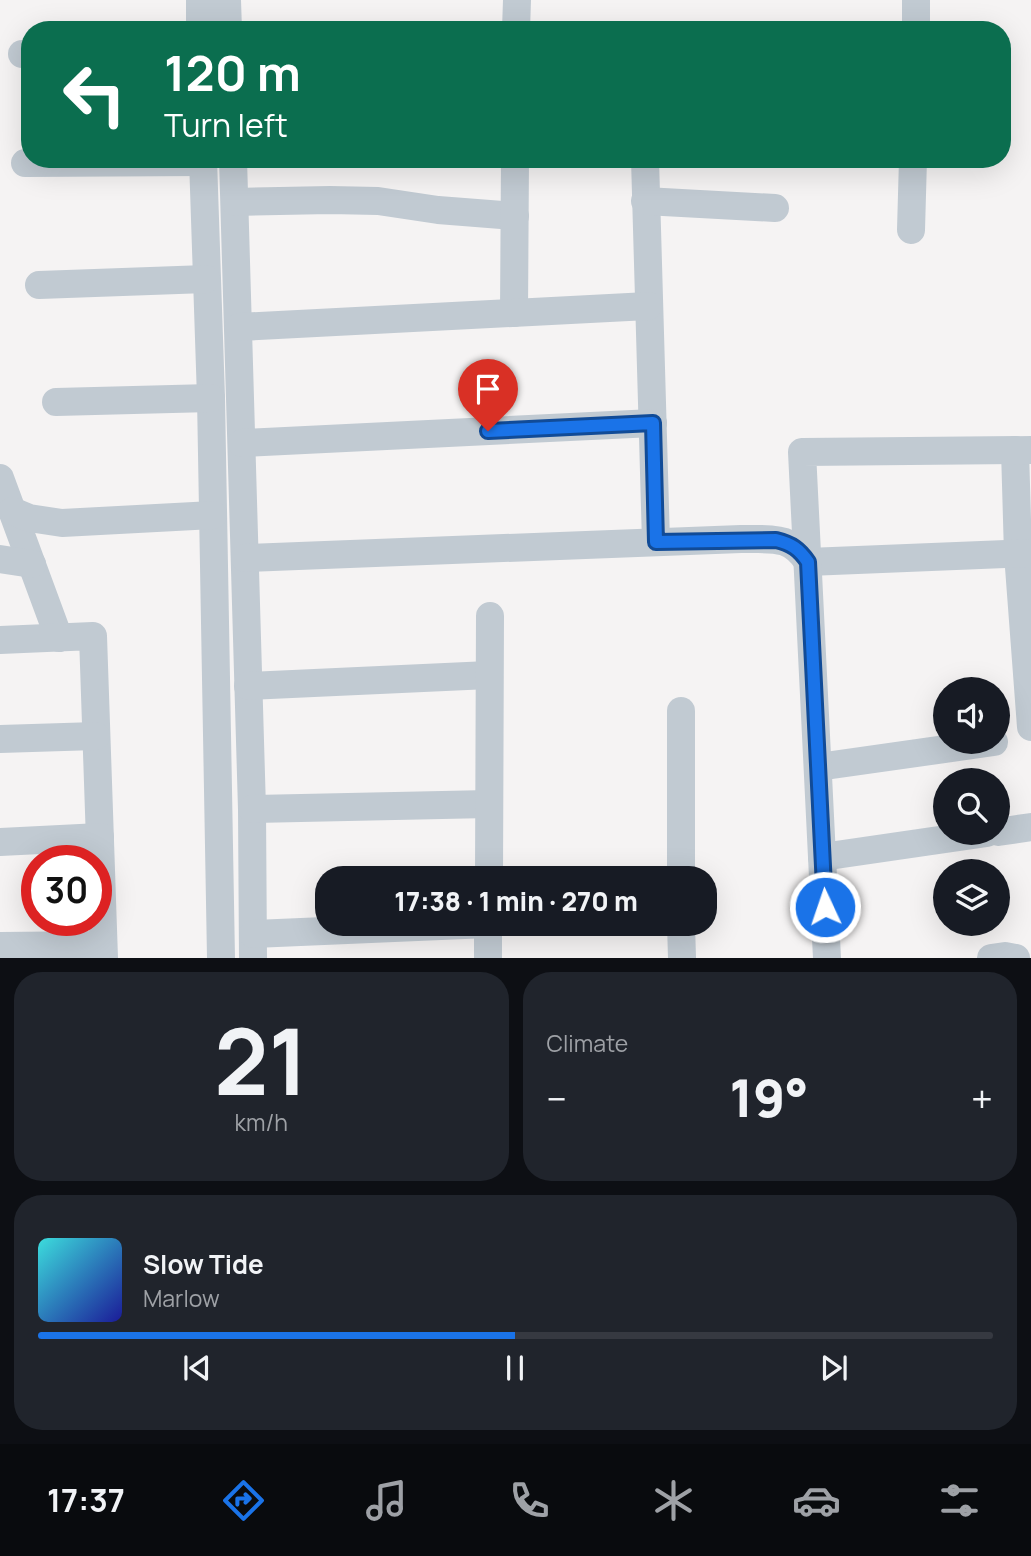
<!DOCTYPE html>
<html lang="en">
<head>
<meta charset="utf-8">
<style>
	:root { --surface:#171b24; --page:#20242c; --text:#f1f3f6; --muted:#9ea1a6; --line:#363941; --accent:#1a73e8 }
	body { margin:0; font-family:Manrope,sans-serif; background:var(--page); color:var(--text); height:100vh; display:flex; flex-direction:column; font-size:26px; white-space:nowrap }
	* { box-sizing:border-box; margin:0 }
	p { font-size:23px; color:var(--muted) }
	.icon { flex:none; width:38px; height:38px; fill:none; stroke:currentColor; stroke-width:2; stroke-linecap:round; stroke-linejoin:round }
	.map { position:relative; height:958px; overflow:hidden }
	.drawer { display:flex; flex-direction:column; gap:14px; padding:14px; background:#0d0f14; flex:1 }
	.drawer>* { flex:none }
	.guide { position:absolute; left:21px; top:21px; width:990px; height:147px; border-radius:28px; box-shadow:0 7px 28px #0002; background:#0b6e4f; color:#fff; overflow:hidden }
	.controls { position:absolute; left:933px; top:677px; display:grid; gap:14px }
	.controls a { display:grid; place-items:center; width:77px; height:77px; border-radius:50%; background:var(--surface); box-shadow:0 7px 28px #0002; font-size:35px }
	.speed { position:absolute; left:21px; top:845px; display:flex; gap:14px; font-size:35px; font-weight:700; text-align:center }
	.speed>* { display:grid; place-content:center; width:91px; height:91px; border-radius:50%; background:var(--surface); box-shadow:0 7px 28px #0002; line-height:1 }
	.speed .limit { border:10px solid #d22; background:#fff; color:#111 }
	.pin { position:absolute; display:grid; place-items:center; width:60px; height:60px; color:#fff; margin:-72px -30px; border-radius:50% 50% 50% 0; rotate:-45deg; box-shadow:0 0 7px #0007 }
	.pin .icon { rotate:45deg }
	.me { position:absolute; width:77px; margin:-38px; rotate:357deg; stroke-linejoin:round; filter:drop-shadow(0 0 5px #0008) }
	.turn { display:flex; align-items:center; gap:24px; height:147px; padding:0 28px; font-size:32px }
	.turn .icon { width:91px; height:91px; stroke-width:2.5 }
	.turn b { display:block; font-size:49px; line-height:60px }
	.big { font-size:52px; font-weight:800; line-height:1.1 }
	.drawer .tile { flex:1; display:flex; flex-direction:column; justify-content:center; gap:10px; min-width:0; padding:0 24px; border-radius:28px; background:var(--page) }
	.drawer .dial { align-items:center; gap:0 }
	.dial b { font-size:91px; line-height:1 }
	.song { display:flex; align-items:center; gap:21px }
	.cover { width:84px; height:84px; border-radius:10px; background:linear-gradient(135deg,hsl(180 70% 55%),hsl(240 70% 35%)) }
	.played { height:7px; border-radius:4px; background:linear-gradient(90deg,var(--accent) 50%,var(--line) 50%) }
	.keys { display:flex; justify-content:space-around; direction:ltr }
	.heat { display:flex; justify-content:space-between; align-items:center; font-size:38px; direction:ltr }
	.drawer .tiles { flex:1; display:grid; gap:14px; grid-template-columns:1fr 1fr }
	.tile:last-child { grid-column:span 2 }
	.trip { position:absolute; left:315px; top:866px; width:402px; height:70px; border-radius:28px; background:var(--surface); box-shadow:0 7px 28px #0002; font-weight:800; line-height:70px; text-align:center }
	.tabs { display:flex; height:112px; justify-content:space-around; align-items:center; background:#090b0e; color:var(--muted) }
	.tabs .icon { width:49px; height:49px }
	.tabs .selected { color:var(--accent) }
	.tabs b { font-size:32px; color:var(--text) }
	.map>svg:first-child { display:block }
</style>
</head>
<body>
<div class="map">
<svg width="1031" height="958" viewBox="0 0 1031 958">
	<rect width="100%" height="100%" fill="#f5f3f3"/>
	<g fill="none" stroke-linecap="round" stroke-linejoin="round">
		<g stroke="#c1cad2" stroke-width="28">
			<path d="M 227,0 L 228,30"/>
			<path d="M 200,30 L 200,0"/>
			<path d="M 516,30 L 517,0"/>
			<path d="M 916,30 L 916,0"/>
			<path d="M 22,54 L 30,54"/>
			<path d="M 203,159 L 211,398 L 221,958"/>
			<path d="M 233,159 L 252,809 L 253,958"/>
			<path d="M 645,159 L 656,542"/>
			<path d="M 25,163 L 203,162"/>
			<path d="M 645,201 L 775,208"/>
			<path d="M 235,202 L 330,200 L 378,201 L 438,210 L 515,216"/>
			<path d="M 911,230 L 913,159"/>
			<path d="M 39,285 L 206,279"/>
			<path d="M 514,313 L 515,159"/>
			<path d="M 239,327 L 648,306"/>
			<path d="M 56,402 L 211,398"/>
			<path d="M 242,443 L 653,423"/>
			<path d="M 1015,450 L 1018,554 L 1031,727"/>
			<path d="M 0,478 L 59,638"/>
			<path d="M 12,511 L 29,518 L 62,523 L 213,515"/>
			<path d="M 245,558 L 741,539 C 772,540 789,534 808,562"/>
			<path d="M 0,559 L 32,564"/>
			<path d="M 808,562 L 1031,553"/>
			<path d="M 0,640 L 93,636 L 104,958"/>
			<path d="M 248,686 L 489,675"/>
			<path d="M 681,711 L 681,878"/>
			<path d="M 0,739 L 96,736"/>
			<path d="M 818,767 L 994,742"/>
			<path d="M 252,809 L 489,804"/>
			<path d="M 998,832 L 1031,827"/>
			<path d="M 0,842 L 100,837"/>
			<path d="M 822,857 L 987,833"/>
			<path d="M 489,878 L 490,616"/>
			<path d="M 681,924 L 682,958"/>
			<path d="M 253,934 L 488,924"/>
			<path d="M 0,946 L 103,945"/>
			<path d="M 488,958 L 488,924"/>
			<path d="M 827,958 L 802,452 L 1031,450"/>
			<path d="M 991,958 L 1005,956 L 1016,958"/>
		</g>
	</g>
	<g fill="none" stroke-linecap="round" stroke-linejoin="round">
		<defs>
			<path id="route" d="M 488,431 L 653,423 L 656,542 L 776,540 C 792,544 799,549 808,562 L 825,907"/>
		</defs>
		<use href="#route" stroke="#114b97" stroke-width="18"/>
		<use href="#route" stroke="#1a73e8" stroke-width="12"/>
	</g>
</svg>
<div class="controls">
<a><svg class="icon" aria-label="sound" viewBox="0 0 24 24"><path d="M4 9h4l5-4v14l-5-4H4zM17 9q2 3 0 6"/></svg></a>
<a><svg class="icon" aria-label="search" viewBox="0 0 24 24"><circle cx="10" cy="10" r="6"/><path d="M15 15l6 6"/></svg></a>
<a><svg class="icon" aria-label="layers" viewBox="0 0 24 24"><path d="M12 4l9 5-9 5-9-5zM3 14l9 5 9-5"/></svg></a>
</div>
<div class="speed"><div class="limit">30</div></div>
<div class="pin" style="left:488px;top:431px;background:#d93025"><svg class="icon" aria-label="arrive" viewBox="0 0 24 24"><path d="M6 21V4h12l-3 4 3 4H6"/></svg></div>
<svg class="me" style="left:825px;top:907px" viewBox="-20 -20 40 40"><circle r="17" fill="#1a73e8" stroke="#fff" stroke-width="3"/><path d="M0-11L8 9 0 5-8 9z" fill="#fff"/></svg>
<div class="trip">17:38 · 1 min · 270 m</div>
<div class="guide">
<div class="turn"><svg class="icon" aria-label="left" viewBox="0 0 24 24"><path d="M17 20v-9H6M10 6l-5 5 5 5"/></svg><div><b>120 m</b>Turn left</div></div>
</div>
</div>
<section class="drawer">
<div class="tiles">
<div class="tile dial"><b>21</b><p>km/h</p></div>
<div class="tile"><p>Climate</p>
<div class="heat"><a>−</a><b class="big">19°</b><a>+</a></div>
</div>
<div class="tile">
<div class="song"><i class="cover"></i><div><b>Slow Tide</b><p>Marlow</p></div></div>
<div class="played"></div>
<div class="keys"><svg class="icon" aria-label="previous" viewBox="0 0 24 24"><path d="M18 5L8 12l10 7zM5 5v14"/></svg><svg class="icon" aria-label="pause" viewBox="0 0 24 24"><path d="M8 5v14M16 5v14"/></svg><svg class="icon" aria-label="next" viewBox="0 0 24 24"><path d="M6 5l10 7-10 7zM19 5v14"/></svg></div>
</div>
</div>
</section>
<nav class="tabs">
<b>17:37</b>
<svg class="icon selected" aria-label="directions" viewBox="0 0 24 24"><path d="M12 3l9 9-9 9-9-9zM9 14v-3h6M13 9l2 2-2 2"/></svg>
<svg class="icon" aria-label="music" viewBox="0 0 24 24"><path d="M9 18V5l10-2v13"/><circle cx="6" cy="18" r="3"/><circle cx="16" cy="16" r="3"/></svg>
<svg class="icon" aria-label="phone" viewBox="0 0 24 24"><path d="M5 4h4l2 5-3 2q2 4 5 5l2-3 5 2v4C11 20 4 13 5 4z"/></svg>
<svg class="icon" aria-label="climate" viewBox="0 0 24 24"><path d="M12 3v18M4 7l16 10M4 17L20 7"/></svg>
<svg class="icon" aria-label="car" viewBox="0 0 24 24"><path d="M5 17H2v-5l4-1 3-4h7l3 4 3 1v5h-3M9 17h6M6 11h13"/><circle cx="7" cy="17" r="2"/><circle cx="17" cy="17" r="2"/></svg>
<svg class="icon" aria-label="filters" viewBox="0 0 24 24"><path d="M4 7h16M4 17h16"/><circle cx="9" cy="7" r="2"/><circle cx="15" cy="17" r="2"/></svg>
</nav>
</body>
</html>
